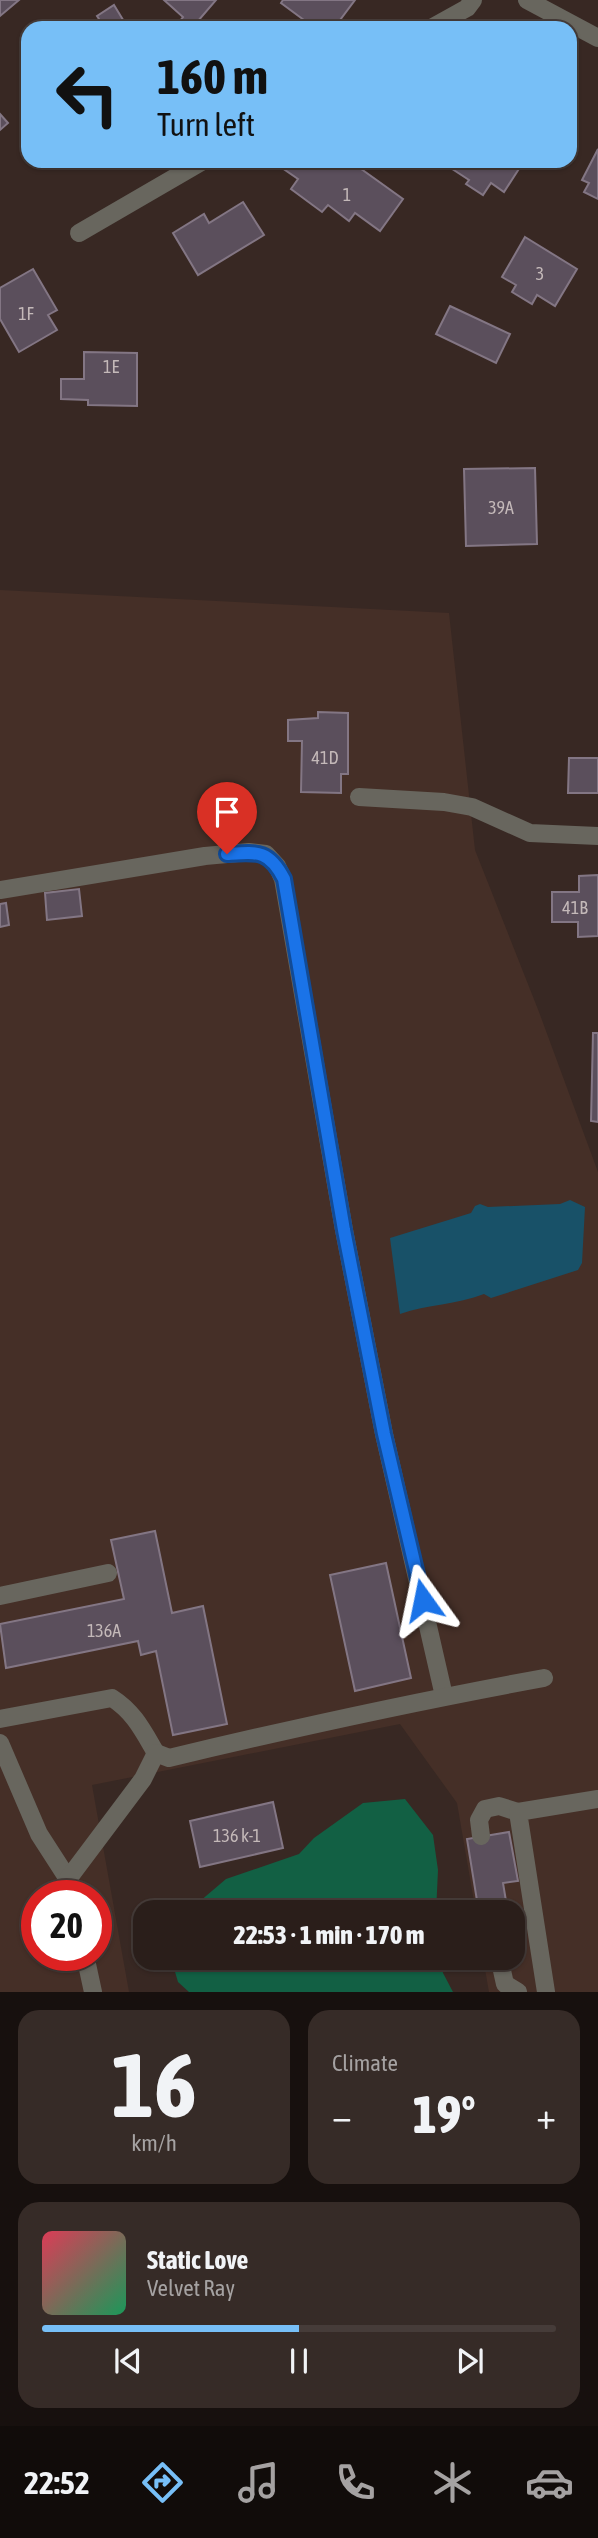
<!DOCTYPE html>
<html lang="en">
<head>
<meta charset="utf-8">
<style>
	:root { --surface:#2a1e1a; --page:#362b27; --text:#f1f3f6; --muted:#a5a2a2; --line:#463c39; --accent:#77bff7 }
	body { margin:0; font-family:"Asap Condensed",sans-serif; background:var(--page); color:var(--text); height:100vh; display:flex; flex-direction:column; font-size:26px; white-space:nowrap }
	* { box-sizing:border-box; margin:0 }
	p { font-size:23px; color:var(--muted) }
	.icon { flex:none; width:38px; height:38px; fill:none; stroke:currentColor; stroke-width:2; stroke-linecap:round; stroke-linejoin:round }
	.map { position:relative; height:1992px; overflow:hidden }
	.details { display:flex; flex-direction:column; gap:18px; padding:18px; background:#17100e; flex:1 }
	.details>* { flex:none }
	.top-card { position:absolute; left:21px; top:21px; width:556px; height:147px; border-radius:21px; box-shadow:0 2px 5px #0004,0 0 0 2px var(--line); background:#77bff7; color:#111; overflow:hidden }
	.speed { position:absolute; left:21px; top:1880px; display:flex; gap:14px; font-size:35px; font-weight:700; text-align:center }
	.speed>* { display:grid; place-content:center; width:91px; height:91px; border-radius:50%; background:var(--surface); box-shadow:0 2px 5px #0004,0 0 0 2px var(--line); line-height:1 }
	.speed .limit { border:10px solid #d22; background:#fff; color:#111 }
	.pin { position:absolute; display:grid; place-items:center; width:60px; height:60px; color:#fff; margin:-72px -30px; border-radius:50% 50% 50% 0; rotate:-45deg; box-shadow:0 0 7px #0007 }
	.pin .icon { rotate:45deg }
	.me { position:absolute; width:77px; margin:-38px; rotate:348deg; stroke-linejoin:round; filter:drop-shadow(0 0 5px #0008) }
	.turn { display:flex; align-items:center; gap:24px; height:147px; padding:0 21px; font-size:32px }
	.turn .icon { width:91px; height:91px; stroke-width:2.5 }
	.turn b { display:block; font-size:49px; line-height:60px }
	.big { font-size:52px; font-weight:800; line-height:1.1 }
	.details .widget { flex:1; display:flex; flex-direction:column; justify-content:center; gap:10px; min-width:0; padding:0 24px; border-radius:21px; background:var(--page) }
	.details .dial { align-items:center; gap:0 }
	.dial b { font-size:91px; line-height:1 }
	.song { display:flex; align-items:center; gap:21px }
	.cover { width:84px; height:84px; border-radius:10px; background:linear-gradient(135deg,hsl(350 70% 55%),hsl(150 70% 35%)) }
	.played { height:7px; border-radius:4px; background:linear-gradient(90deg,var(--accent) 50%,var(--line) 50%) }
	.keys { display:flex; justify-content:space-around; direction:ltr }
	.heat { display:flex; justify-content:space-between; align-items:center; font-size:38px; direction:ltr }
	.details .tiles { flex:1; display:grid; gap:18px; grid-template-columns:1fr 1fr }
	.widget:last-child { grid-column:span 2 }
	.trip { position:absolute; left:133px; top:1900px; width:392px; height:70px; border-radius:21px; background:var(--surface); box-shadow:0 2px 5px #0004,0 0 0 2px var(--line); font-weight:800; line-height:70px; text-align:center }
	.tab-bar { display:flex; height:112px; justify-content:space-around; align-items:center; background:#110c0a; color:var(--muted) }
	.tab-bar .icon { width:49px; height:49px }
	.tab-bar .current { color:var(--accent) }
	.tab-bar b { font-size:32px; color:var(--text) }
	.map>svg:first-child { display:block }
</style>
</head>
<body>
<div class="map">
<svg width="598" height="1992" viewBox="0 0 598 1992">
	<rect width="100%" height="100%" fill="#382823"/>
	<path fill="#452f27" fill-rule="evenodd" d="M 0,590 L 449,613 L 475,850 L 539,1012 L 598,1172 L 598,1992 L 489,1992 L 483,1958 L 513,1958 L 513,1913 L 476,1913 L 457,1803 L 400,1724 L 92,1785 L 129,1992 L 0,1992 ZM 37,1895 L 96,1895 L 96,1955 L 37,1955 Z"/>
	<g fill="#126044">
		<path d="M 405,1799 L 433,1835 L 438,1870 L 436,1913 L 186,1913 L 226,1879 L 299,1854 L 314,1838 L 363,1803 Z"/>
		<path d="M 171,1958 L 441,1958 L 443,1973 L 453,1992 L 189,1992 L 178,1982 Z"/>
	</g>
	<path fill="#185168" d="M 570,1200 L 585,1207 L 582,1263 L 578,1270 L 491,1298 L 484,1294 C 457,1305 427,1304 400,1314 L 390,1238 L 471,1213 L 475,1206 L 480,1204 L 488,1207 L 560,1204 Z"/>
	<g fill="#5b4f5c" stroke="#837684" stroke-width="2">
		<path d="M 0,0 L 19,0 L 0,16 Z"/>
		<path d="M 164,0 L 216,0 L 192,28 L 186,28 L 179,22 L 183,17 Z"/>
		<path d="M 283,0 L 355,0 L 334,28 L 311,28 L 312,26 L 281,3 Z"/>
		<path d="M 114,5 L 128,28 L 105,28 L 97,16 Z"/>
		<path d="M 0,114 L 8,123 L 0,130 Z"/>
		<path d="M 598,149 L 598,199 L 584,192 L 589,183 L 582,180 Z"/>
		<path d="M 277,161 L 350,161 L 403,199 L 380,231 L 355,213 L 349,221 L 328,205 L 322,212 L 291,189 L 298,179 L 275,163 Z"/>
		<path d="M 440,161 L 524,161 L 504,192 L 491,183 L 483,195 L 466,184 L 469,180 Z"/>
		<path d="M 243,202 L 264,235 L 198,275 L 173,233 L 204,214 L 209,223 Z"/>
		<path d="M 525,237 L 577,269 L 555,306 L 537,295 L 532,304 L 512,292 L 516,285 L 502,277 Z"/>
		<path d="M 33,269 L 57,310 L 48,315 L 57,330 L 19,352 L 0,319 L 0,288 Z"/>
		<path d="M 450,306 L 510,334 L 496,363 L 436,334 Z"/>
		<path d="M 84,352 L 137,353 L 137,406 L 88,405 L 88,400 L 61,399 L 61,379 L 84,379 Z"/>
		<path d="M 535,468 L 537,544 L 466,546 L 464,469 Z"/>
		<path d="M 318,712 L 348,713 L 348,774 L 341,774 L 341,793 L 301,792 L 302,741 L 288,741 L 288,720 L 318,718 Z"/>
		<path d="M 569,758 L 598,758 L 598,793 L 568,793 Z"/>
		<path d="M 598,875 L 598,936 L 578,937 L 578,922 L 552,922 L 552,892 L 579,892 L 579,876 Z"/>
		<path d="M 79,889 L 82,916 L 47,920 L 45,893 Z"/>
		<path d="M 6,903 L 9,925 L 0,927 L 0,904 Z"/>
		<path d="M 593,1033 L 598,1033 L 598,1122 L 591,1121 Z"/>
		<path d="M 155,1531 L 172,1613 L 203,1606 L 227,1724 L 173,1735 L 156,1651 L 141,1655 L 138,1641 L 6,1668 L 0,1624 L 124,1599 L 111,1540 Z"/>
		<path d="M 386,1563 L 411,1678 L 355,1691 L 330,1575 Z"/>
		<path d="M 273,1802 L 283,1848 L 200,1867 L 190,1821 Z"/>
		<path d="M 509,1832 L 518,1881 L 503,1883 L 508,1913 L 479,1913 L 467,1839 Z"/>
		<path d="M 513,1943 L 516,1964 L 488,1968 L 487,1958 L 513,1958 Z"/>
	</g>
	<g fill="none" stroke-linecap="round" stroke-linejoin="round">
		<g stroke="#68665e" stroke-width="18">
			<path d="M 527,0 L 598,38"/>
			<path d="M 431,28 L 467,8 L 473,0"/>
			<path d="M 79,233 L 203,161"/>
			<path d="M 359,797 L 444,802 L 472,807 L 530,833 L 598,836"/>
			<path d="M 0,890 L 205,856 L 249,852 L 266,854 L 277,866 L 283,879 L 344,1230 L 384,1434 L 444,1696"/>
			<path d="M 0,1596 L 108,1573"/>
			<path d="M 0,1719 L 112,1698 C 134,1712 143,1731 156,1753"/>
			<path d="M 0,1743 L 39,1834 L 68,1879 L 72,1895"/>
			<path d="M 481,1836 L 479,1820 L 485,1809 L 499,1806 L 518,1812"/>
			<path d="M 68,1879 L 143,1779 L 156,1753 L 169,1758 C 294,1728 418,1701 544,1678"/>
			<path d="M 85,1955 L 93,1992"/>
			<path d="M 501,1966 L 505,1984 L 518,1992"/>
			<path d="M 546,1992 L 518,1812 L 598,1799"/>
		</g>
	</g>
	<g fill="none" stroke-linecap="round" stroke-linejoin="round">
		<defs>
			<path id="route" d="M 227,854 C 258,852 269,850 284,879 L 344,1230 L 384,1434 L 423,1600"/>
		</defs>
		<use href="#route" stroke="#114b97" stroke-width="18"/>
		<use href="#route" stroke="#1a73e8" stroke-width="12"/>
	</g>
	<g text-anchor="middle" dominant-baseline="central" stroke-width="7" stroke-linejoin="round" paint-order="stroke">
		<g font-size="18" fill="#c4b9b9">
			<text x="347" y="194">1</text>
			<text x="540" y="273">3</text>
			<text x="26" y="313">1F</text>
			<text x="111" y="366">1E</text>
			<text x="501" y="507">39A</text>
			<text x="325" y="757">41D</text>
			<text x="575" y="907">41B</text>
			<text x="104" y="1630">136A</text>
			<text x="237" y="1835">136 k-1</text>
		</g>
	</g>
</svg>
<div class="speed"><div class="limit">20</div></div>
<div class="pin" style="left:227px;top:854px;background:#d93025"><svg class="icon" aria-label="arrive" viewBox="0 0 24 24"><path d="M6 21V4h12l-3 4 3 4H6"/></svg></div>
<svg class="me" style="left:423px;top:1600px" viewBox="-20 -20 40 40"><path d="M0-17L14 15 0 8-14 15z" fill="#1a73e8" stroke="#fff" stroke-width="4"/></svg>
<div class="trip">22:53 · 1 min · 170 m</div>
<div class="top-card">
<div class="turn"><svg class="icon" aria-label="left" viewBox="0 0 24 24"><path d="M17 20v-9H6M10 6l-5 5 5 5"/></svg><div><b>160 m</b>Turn left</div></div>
</div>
</div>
<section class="details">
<div class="tiles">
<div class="widget dial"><b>16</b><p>km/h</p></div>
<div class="widget"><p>Climate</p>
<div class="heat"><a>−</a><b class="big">19°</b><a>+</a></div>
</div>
<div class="widget">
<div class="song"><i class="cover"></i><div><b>Static Love</b><p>Velvet Ray</p></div></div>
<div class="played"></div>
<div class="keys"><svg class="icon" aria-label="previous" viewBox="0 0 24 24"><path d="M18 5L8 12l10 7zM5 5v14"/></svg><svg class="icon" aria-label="pause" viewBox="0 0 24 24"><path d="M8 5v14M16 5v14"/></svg><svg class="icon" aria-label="next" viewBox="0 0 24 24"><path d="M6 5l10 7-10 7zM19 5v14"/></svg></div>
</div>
</div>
</section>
<nav class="tab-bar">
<b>22:52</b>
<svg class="icon current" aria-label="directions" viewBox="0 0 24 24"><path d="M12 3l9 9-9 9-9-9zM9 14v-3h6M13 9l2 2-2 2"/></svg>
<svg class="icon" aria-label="music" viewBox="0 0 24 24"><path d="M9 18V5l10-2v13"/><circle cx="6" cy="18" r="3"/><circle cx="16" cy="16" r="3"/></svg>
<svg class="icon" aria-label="phone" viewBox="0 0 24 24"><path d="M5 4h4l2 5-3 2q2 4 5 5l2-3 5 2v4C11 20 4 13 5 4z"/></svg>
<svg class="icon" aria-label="climate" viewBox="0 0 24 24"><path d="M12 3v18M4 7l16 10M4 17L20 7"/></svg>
<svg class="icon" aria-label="car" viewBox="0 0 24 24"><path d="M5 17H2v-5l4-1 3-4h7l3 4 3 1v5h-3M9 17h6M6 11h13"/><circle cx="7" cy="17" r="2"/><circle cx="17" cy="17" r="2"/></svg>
</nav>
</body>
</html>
